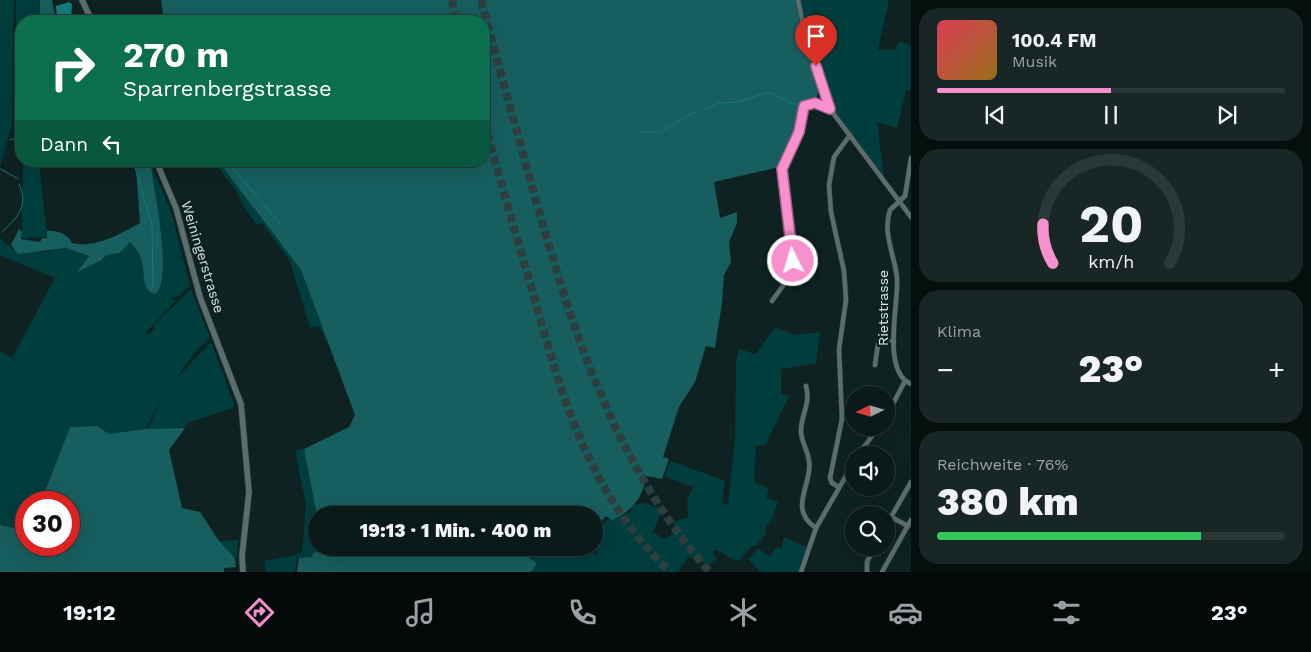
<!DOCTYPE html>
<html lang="de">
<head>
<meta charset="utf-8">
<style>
	:root { --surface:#0a1a19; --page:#182726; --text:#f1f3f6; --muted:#99a1a2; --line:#2a3838; --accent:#f790cd }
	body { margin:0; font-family:"Work Sans",sans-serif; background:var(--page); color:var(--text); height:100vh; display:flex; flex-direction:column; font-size:19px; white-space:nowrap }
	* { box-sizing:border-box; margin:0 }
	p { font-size:16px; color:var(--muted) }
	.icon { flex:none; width:28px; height:28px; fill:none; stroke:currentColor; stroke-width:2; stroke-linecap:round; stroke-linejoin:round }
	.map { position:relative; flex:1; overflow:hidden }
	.panel { display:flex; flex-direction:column; gap:8px; padding:8px; background:#060e0e; width:400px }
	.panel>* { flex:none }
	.guide { position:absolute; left:15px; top:15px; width:475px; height:152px; border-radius:20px; box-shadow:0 5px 20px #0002,0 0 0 1px var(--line); background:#0b6e4f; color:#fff; overflow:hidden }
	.needle { width:32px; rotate:265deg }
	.controls { position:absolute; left:845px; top:386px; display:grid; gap:10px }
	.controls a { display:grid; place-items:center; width:50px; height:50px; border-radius:50%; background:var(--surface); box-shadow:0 5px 20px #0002,0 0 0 1px var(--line); font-size:25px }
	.speed { position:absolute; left:15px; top:491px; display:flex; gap:10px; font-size:25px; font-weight:700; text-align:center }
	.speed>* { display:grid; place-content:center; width:65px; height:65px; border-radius:50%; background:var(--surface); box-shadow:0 5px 20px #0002,0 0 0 1px var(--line); line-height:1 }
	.speed .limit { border:8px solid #d22; background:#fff; color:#111 }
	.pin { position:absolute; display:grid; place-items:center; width:42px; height:42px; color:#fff; margin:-51px -21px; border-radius:50% 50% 50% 0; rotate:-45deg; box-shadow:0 0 5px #0007 }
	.pin .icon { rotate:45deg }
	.me { position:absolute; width:55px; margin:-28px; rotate:355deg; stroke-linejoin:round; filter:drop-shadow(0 0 4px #0008) }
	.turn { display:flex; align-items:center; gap:18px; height:105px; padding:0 25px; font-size:22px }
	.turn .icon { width:65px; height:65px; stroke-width:2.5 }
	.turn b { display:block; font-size:35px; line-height:42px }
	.then { display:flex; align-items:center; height:48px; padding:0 25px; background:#0003; gap:10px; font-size:19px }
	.big { font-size:38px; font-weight:800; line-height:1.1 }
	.panel .tile { flex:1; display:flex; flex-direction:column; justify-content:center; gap:8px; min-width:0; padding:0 18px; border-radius:20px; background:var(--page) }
	.panel .dial { align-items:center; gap:0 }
	.dial svg { height:130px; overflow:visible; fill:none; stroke:var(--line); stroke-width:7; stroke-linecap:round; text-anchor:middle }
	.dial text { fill:var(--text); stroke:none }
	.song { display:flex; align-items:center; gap:15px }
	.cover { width:60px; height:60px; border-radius:8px; background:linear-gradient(135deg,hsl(350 70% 55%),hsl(40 70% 35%)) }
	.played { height:5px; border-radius:2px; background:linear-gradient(90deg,var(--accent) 50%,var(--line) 50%) }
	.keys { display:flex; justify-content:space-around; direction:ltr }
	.heat { display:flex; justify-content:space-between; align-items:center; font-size:28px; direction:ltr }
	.charge { height:8px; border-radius:4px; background:linear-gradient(90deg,#34c759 76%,var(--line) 0) }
	.trip { position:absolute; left:308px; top:506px; width:295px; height:50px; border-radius:25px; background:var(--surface); box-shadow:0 5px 20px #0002,0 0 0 1px var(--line); font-weight:800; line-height:50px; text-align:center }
	.tab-bar { display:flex; height:80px; justify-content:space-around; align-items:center; background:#040a0a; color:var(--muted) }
	.tab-bar .icon { width:35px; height:35px }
	.tab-bar .selected { color:var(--accent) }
	.tab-bar b { font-size:22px; color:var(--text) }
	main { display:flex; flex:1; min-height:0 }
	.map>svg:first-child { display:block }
</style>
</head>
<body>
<main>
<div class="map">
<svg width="911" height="572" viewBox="0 0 911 572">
	<rect width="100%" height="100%" fill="#0e2221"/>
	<g fill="#003d3d">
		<path d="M 0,0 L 14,0 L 12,124 L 0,167 Z"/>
		<path d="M 16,0 L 39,0 L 38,21 L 21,21 L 21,27 L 16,27 Z"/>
		<path d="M 799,0 L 889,0 L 878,50 L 895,49 L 899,41 L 911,46 L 911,90 L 906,91 L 897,128 L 877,122 L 884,177 L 833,110 L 806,37 Z"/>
		<path d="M 23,161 L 39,161 L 47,237 L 22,238 Z"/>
		<path d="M 213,161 L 218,161 L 301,270 L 329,346 L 319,326 L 310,328 L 290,261 L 262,223 L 256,224 L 243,206 L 237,192 Z"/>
		<path d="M 151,165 L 171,211 L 190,286 L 178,297 L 170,298 L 176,301 L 145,333 L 148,335 L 155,328 L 154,325 L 191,289 L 210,338 L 196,351 L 175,380 L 211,342 L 235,407 L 188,423 L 185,427 L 147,431 L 163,395 L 146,429 L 109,435 L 97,426 L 70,427 L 41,502 L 26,502 L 26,525 L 21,529 L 0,525 L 0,351 L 12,358 L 55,278 L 0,255 L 0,238 L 13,250 L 44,252 L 66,248 L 89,256 L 78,271 L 100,261 L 107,255 L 120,253 L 130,241 L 142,260 L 146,288 L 159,296 L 156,294 C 173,277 154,190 151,165 Z"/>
		<path d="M 775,327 L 794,335 L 820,332 L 816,363 L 781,369 L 781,394 L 789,396 L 765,446 L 756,445 L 754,482 L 769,488 L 766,498 L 778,502 L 770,524 L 767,523 L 765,535 L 756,546 L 752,546 L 739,561 C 731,561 724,552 715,550 L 713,552 L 717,558 L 708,566 L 697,558 L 688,557 L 678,572 L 531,572 L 536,563 L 530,559 L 541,548 L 583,548 L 585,551 L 597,554 L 594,532 L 601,528 L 607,520 L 631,512 L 632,505 L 646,503 L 662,510 L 653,532 L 664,539 L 673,534 L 674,522 L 688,517 L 687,500 L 693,487 L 664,476 L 671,461 L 725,481 L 722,502 L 728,505 L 735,440 L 736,361 L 739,349 L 756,354 Z"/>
		<path d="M 304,449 L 317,511 L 316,548 L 319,548 L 319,551 L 312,557 L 297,558 L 295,572 L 266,572 L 264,561 L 293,556 L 302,552 L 306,504 L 295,451 Z"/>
		<path d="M 784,537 L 808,548 L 800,572 L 760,572 L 748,559 L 758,548 L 769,556 L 778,546 L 781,549 Z"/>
		<path d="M 238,540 L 237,558 L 227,552 L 219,541 Z"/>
	</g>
	<g fill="#175e5e">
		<path d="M 40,0 L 52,0 L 56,21 L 39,21 Z"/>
		<path d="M 161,0 L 796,0 L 807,49 L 819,90 L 815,102 L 805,104 L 800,109 L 798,130 L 779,167 L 714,182 L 720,218 L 737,212 L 737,223 L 729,242 L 731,262 L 724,275 L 722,303 L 715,348 L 706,346 L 695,382 L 679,407 L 663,457 L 669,459 L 662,479 L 646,476 C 643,498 632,511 612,520 L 606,516 L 594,529 L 594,515 L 317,515 L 304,449 L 349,427 L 355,415 L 301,270 L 218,161 L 484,161 L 484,21 L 164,21 Z"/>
		<path d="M 123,161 L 150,161 L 151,165 C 154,190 173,277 156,294 C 140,292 146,271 141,259 C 139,252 134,247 130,242 L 120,253 L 107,255 L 100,261 L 77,272 L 89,256 L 66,248 L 18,254 L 11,245 L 19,229 L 22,232 L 21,239 L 40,242 L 42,238 L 47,238 L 47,231 C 56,230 68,234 72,243 C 94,249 120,234 140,223 L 136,168 Z"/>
		<path d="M 97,426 L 109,434 L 146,429 L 185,428 L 169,450 L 182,508 L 200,512 L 219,541 L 235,558 L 236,567 L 224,568 L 224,572 L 0,572 L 0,525 L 21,529 L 26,525 L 26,545 L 69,545 L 69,502 L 41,502 L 70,427 Z"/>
		<path d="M 319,548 L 537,548 L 529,558 L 537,563 L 531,572 L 297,572 L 299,558 L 312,557 L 313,553 L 319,551 Z"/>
	</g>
	<path fill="#167979" d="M 69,2 L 72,4 L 71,21 L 57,21 L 56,6 Z"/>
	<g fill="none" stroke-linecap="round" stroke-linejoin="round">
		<g stroke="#167979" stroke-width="1">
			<path d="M 802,104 L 808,100 L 817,100"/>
			<path d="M 706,109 L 719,103 L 738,102 L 765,93 L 771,93 L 799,107"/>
			<path d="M 640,132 L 660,132 L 698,110"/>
			<path d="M 10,140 L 21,136"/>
			<path d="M 133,161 L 152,225 L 153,288"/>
			<path d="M 226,161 L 280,223"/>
			<path d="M 1,169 L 18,179"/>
			<path d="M 2,232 C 18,217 29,206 19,184"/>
		</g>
		<g stroke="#2c3f3e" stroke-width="8" stroke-dasharray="8 4" stroke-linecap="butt">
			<path d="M 452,0 L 457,21"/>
			<path d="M 481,0 C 500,70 519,141 539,211 C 576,341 618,469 710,572"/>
			<path d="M 484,122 C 500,179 516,236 533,293 C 563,400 588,492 670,572"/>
		</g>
		<defs>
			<g id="minor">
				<path d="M 798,0 L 805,34 L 830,109 L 911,217"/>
				<path d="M 911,158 L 905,196 L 890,210 C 882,233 895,256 897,278 C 899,303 881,372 911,384"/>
				<path d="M 772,301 L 790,276 L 793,267 L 790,227 L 782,169 L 799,132 L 804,107 L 815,103 L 830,109"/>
				<path d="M 875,365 L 878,344 L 882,340 L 894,341"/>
				<path d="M 806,386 C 811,403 801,415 801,431 C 801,442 808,450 809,461 C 813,484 787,509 816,528"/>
				<path d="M 886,417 L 905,381"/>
				<path d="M 858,455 L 878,428"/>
				<path d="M 839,487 L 832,483 L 830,478 L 842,419 L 839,349 L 846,300 L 844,271 L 831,212 L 829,185 L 834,157 L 850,135"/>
				<path d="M 891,517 L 908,526"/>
				<path d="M 886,526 L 911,482"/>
				<path d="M 801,572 L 816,528 L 854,462"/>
				<path d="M 867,572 L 867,562 L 874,548"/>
				<path d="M 882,572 L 911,520"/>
			</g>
			<g id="tertiary">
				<path d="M 82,0 L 92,21"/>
				<path d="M 156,161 L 176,208 L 200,297 L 241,404 L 249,492 L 242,556 L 243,572"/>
			</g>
		</defs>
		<use href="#minor" stroke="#303b3b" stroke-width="5.5"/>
		<use href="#tertiary" stroke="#303b3b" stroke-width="7"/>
		<use href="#minor" stroke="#596e6d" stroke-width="4.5"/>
		<use href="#tertiary" stroke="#596e6d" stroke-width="5.5"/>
	</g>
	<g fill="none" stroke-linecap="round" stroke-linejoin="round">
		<defs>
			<path id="route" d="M 793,261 L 782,169 L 799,132 L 804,106 L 815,103 L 830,109 L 816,66"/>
		</defs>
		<use href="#route" stroke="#a15e85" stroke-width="12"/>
		<use href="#route" stroke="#f790cd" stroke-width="9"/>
	</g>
	<g text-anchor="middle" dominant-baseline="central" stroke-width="5" stroke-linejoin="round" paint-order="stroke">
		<g font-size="14" fill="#d9e5e5" stroke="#0e2221">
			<text transform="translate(203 257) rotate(73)">Weiningerstrasse</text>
			<text transform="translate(883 308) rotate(-90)">Rietstrasse</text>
		</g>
	</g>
</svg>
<div class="controls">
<a><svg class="needle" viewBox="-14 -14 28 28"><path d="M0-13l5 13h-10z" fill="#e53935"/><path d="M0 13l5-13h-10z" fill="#99a1a2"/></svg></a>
<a><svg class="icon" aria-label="sound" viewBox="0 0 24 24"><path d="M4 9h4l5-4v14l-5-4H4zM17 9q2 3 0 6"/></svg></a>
<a><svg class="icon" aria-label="search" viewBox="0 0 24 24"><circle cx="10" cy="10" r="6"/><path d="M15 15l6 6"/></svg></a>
</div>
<div class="speed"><div class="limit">30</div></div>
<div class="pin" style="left:816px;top:66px;background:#d93025"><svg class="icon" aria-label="arrive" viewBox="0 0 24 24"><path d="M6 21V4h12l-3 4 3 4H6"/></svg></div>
<svg class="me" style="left:793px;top:261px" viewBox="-20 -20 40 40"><circle r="17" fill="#f790cd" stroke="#fff" stroke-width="3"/><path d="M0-11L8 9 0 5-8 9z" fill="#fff"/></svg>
<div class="trip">19:13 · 1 Min. · 400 m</div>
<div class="guide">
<div class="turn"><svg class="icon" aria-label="right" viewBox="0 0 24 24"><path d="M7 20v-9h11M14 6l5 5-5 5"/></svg><div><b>270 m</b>Sparrenbergstrasse</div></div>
<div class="then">Dann<svg class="icon" aria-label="left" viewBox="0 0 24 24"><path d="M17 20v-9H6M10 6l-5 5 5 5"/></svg></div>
</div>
</div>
<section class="panel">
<div class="tile">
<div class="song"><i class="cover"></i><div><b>100.4 FM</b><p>Musik</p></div></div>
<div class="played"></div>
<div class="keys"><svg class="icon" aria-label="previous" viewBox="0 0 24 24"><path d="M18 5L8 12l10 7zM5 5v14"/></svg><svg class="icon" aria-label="pause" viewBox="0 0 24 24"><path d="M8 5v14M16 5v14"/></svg><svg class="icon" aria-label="next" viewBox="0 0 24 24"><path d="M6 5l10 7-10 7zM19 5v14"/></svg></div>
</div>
<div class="tile dial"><svg viewBox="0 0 100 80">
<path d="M14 69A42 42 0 1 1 86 69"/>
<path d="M14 69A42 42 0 0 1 8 45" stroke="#f790cd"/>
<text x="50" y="56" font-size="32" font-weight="700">20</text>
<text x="50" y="72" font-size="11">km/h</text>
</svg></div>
<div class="tile"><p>Klima</p>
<div class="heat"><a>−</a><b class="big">23°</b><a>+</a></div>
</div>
<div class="tile"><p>Reichweite · 76%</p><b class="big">380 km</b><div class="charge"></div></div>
</section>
</main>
<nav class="tab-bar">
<b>19:12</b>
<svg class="icon selected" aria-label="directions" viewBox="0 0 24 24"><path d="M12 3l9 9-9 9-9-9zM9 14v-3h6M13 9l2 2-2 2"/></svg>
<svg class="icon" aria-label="music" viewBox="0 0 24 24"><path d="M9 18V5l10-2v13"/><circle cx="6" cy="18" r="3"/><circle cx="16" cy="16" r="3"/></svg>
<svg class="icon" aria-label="phone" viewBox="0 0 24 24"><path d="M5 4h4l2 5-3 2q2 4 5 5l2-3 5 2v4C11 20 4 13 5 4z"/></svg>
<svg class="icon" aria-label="climate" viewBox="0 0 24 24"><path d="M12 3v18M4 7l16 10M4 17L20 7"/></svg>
<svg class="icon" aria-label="car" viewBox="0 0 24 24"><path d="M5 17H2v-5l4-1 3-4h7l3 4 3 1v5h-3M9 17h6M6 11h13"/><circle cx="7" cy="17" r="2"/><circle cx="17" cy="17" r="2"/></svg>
<svg class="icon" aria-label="filters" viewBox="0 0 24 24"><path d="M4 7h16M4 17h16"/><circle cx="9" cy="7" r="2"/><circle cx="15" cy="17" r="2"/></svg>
<b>23°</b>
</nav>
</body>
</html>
